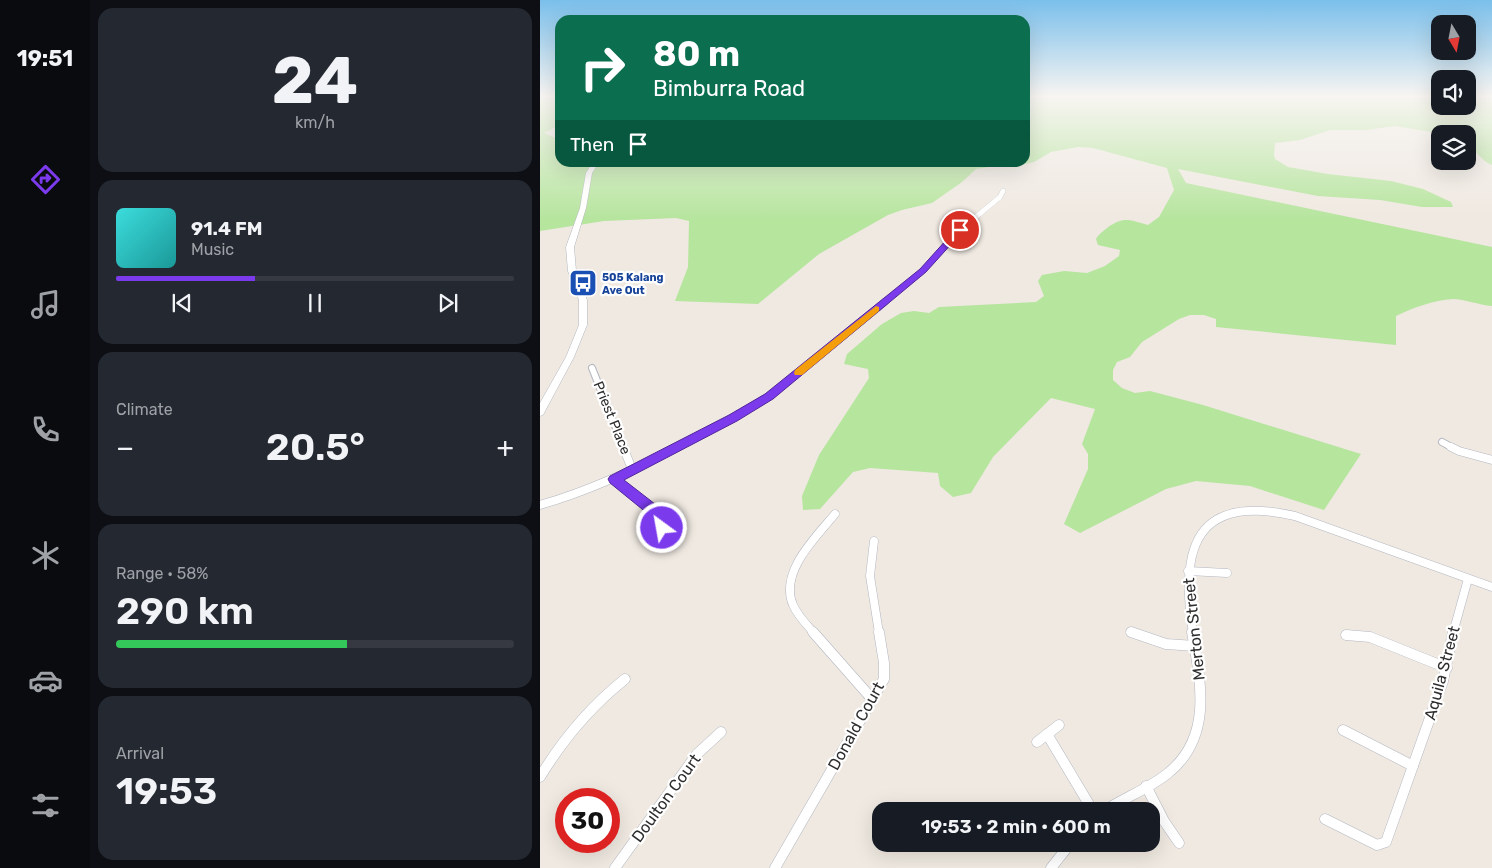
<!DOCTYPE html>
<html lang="en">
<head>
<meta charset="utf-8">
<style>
	:root { --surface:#171b24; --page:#242831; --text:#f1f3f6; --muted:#9ea1a6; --line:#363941; --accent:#7c3aed }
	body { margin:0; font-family:Rubik,sans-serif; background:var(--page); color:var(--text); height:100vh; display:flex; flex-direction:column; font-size:19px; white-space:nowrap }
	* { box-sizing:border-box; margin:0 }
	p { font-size:16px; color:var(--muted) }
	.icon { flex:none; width:28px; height:28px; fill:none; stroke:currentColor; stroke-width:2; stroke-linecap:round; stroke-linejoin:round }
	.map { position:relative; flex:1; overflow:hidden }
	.side { display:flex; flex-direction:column; gap:8px; padding:8px; background:#0d0f14; width:450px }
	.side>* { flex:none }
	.hud { position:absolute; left:15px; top:15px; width:475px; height:152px; border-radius:15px; box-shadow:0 5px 20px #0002; background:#0b6e4f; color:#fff; overflow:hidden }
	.needle { width:32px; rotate:170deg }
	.buttons { position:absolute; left:891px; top:15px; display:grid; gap:10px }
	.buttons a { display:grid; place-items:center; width:45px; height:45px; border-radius:10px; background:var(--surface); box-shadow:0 5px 20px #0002; font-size:25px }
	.speed { position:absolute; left:15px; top:788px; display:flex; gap:10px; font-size:25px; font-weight:700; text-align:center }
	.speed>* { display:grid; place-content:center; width:65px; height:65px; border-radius:50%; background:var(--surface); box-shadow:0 5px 20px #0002; line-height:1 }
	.speed .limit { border:8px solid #d22; background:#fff; color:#111 }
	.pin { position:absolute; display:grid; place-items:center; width:42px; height:42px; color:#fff; margin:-21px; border:2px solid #fff; border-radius:50%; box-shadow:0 1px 5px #0007 }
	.me { position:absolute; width:55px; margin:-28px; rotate:328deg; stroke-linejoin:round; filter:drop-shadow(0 0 4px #0008) }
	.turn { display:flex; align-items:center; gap:18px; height:105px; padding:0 15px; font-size:22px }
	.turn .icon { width:65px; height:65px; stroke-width:2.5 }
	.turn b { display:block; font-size:35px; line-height:42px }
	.then { display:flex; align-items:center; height:48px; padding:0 15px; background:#0003; gap:10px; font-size:19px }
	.big { font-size:38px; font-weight:600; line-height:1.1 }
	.side .card { flex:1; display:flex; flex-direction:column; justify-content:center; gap:8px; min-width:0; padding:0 18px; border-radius:15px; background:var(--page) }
	.side .dial { align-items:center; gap:0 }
	.dial b { font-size:65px; line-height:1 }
	.song { display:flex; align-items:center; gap:15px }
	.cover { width:60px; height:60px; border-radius:8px; background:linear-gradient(135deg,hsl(180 70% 55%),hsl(180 70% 35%)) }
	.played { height:5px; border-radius:2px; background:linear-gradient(90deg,var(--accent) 35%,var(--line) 35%) }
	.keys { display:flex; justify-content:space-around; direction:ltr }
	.heat { display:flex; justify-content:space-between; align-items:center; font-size:28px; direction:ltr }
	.charge { height:8px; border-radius:4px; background:linear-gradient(90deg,#34c759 58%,var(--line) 0) }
	.trip { position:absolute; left:332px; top:802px; width:288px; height:50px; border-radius:15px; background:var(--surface); box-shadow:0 5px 20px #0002; font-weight:600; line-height:50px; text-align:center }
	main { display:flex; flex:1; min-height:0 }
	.dock { display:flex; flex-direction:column; width:90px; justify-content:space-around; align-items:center; background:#090b0e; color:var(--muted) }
	.dock .icon { width:35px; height:35px }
	.dock .selected { color:var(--accent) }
	.dock b { font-size:22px; color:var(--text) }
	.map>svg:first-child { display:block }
</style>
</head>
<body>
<main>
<nav class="dock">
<b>19:51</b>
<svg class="icon selected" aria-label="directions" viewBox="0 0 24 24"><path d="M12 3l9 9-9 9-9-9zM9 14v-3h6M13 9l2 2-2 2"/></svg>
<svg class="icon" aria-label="music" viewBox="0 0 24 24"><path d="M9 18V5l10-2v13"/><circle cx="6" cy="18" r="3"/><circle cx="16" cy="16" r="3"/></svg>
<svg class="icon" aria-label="phone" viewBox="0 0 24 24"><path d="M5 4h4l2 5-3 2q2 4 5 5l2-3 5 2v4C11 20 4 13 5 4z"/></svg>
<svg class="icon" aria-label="climate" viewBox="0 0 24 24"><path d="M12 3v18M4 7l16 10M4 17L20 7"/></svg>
<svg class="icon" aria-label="car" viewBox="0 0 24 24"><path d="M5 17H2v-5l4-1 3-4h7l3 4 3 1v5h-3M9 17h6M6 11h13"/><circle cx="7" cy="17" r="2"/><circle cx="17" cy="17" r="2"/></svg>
<svg class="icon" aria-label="filters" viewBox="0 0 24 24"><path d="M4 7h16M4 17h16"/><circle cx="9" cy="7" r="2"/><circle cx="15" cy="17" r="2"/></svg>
</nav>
<section class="side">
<div class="card dial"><b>24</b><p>km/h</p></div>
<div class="card">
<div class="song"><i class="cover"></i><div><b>91.4 FM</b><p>Music</p></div></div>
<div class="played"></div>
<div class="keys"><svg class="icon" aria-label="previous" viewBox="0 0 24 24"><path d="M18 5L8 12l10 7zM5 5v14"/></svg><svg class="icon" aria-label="pause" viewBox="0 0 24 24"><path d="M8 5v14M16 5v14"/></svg><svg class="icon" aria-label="next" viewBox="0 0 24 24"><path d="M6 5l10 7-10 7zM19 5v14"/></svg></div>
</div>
<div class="card"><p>Climate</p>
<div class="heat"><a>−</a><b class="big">20.5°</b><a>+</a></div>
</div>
<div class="card"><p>Range · 58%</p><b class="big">290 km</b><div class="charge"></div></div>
<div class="card"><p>Arrival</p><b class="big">19:53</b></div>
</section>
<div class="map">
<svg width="952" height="868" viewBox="0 0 952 868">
	<rect width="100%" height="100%" fill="#efe9e1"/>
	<path fill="#b6e59e" d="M 0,97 L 20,97 L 20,125 L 4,133 L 20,140 L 20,162 L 485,162 L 485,97 L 900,97 L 900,106 L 928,106 L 928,97 L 952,97 L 952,165 C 939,159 937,151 928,144 L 928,134 L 904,134 L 855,126 L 826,130 L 790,130 L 760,140 L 735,143 L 734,155 L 735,159 L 748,167 L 788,174 L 851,181 L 883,189 L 911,202 L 913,207 L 882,207 L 840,200 L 778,196 L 638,169 L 646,183 L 952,247 L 952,306 C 939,305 924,299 913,299 C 893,300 873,308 856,316 L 856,345 L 676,327 L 676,319 L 664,315 L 650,315 L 639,319 L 602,342 L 590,357 L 577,362 L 573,370 L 573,380 L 582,388 L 595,393 L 610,391 L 663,405 L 821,454 L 784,510 L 710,486 L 656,481 L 626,489 L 540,533 L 524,524 L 548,469 L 548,454 L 542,444 L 555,409 L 511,398 L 453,457 L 431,493 L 413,497 L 400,486 L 398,473 L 330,468 L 313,472 L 280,509 L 263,510 L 262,496 L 279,455 L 329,378 L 328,369 L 304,364 L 307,354 L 342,324 L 361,313 L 374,311 L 389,313 L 399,307 L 496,302 L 504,296 L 498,281 L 502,275 L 524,271 L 547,273 L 565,266 L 579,256 L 580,250 L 558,245 L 556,239 C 559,234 562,232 567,228 C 584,216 589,220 608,225 L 619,217 L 634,190 L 627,168 L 553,148 L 538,147 L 511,152 L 494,162 L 481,165 L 467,164 L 436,169 L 422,182 L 392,203 L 362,210 L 348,215 L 279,254 L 218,304 L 135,301 L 148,267 L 149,221 L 136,218 L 64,221 L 0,231 Z"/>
	<path fill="#c9ec9a" d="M 898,106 L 925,121 L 909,123 L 878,108 Z"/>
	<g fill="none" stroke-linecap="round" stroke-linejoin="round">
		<defs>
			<path id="street-far3" d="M 344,302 L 383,271 L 420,230 L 460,197 L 463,191"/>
			<g id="street-far2">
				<path d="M 52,368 L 84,448"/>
				<path d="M 902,442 L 913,448"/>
				<path d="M 136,448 L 182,424 L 229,396 L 346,301"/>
			</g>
			<g id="street-far1">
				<path d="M 83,447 L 92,469"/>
				<path d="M 911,447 L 919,451 L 952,460"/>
				<path d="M 75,479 L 119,515 L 122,528"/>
				<path d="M 0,505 C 49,491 93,470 138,447"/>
				<path d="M 334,541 L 330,576 L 339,633"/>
				<path d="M 648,571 L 687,573"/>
				<path d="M 591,632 L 594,633"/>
				<path d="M 274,633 C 266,624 258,616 253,605 C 239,572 276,537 295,514"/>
				<path d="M 653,633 C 639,547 656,493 755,516 L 952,587"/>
				<path d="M 913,633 L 928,579"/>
			</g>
			<g id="street">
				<path d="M 273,632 L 333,700"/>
				<path d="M 591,632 L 626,644 L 655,646"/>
				<path d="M 806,635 L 830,637 L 907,668"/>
				<path d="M 803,730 L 873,766"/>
				<path d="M 507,734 L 553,811"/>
				<path d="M 497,742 L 519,725"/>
				<path d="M 0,777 C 23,739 50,707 85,679"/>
				<path d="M 606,786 L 624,821 L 639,843"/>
				<path d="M 564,811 C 584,798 608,789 627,774 C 673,738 661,683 652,632"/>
				<path d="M 785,819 L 837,845 L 846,842 L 903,681 L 913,632"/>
				<path d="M 75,868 L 157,754 L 181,732"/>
				<path d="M 235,868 L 344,679 L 344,663 L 339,632"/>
				<path d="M 511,868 L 530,844"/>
			</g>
			<g id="secondary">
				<path d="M 13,97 L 20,97 L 20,99 L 13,98 Z"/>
				<path d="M 53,162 L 59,162 L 52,173 L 46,208 L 34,247 L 36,271 L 47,300 L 47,325 L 34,357 L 3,415 L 0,416 L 0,403 L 26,357 L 39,325 L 39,300 L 28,271 L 26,247 L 40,208 L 46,173 Z"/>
			</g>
		</defs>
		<use href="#street-far3" stroke="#b4b7c1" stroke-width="5.5"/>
		<use href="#street-far2" stroke="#b4b7c1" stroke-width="8"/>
		<use href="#street-far1" stroke="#b4b7c1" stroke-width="9"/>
		<use href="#street" stroke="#b4b7c1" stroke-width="11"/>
		<use href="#secondary" stroke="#b4b7c1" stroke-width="1"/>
		<use href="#street-far3" stroke="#fff" stroke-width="5"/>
		<use href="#street-far2" stroke="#fff" stroke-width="6"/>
		<use href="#street-far1" stroke="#fff" stroke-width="8"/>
		<use href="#street" stroke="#fff" stroke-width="10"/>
		<use href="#secondary" fill="#fff" fill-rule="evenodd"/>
	</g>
	<linearGradient id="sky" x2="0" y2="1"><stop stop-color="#7abfeb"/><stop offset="0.44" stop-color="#f8f5f2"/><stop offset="1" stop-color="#f8f5f2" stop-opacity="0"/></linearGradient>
	<rect width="952" height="219" fill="url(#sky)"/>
	<path fill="#7c3aed" stroke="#51269a" d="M 417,228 L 424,230 L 386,272 L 233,399 L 197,421 L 84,480 L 124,511 L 128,528 L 127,532 L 122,534 L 117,532 L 113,518 L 70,483 L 68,479 L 70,476 L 189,415 L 225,394 L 380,269 Z"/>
	<path fill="#f59e0b" d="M 336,306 L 339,307 L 339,311 L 262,375 L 255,375 L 254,373 L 255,370 Z"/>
	<defs>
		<symbol id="bus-square" viewBox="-11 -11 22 22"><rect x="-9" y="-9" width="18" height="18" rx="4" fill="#1a4fb4" stroke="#fff"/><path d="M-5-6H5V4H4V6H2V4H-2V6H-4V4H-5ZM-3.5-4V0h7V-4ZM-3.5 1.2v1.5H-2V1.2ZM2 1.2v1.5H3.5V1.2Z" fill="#fff"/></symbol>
	</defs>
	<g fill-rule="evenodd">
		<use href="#bus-square" x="27" y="267" width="32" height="32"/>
	</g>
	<g text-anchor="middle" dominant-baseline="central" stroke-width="4.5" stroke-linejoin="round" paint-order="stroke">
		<g font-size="11" font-weight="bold" fill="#164399" stroke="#fff" text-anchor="start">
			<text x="62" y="277">505 Kalang<tspan x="62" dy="13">Ave Out</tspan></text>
		</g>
		<g font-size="14" fill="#2e2e2e" stroke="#fff">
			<text transform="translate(72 418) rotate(68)">Priest Place</text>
		</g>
		<g font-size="16" fill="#2e2e2e" stroke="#fff">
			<text transform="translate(654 629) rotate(-96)">Merton Street</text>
			<text transform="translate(902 673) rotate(-75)">Aquila Street</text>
			<text transform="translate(316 726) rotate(-61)">Donald Court</text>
			<text transform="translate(126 798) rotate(-54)">Doulton Court</text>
		</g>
	</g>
</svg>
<div class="buttons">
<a><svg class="needle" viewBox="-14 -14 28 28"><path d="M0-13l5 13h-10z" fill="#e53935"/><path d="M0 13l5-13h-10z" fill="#9ea1a6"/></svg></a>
<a><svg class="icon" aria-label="sound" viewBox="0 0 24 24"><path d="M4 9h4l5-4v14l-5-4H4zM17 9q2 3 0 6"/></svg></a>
<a><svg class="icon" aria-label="layers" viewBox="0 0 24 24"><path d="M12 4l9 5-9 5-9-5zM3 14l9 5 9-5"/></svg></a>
</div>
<div class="speed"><div class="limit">30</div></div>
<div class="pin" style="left:420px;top:230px;background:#d93025"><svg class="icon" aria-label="arrive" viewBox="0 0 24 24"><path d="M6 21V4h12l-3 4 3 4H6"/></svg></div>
<svg class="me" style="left:122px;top:528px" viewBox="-20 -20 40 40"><circle r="17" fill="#7c3aed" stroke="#fff" stroke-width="3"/><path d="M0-11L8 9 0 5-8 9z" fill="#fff"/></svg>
<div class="trip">19:53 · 2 min · 600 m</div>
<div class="hud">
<div class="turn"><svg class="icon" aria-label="right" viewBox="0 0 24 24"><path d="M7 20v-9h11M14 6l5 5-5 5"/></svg><div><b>80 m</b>Bimburra Road</div></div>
<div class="then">Then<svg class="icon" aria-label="arrive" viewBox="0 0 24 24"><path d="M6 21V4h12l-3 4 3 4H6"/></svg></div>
</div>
</div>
</main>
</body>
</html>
